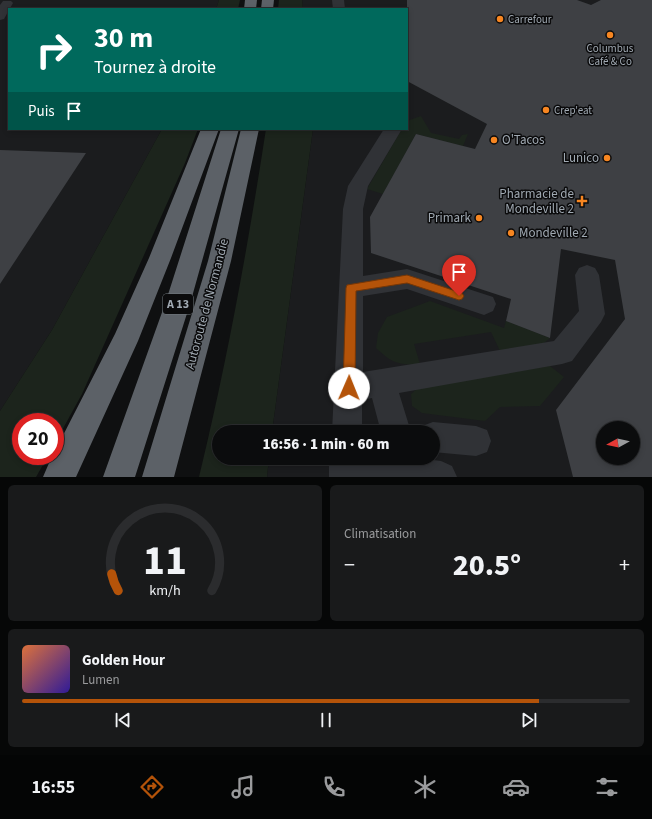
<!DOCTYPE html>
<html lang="fr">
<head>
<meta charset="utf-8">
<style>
	:root { --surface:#0b0c0d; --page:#191a1b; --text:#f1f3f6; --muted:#9a9b9d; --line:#2b2c2e; --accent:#b45309 }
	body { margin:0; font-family:"Source Sans 3",sans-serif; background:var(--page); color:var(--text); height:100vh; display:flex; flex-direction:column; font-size:15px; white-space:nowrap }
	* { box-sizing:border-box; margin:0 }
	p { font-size:13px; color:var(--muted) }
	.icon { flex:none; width:22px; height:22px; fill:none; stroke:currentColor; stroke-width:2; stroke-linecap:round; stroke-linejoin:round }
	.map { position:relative; height:477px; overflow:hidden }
	.details { display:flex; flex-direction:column; gap:8px; padding:8px; background:#060707; flex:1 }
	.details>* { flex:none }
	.top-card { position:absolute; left:8px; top:8px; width:400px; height:122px; border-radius:0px; box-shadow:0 2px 6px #0003,0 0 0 1px var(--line); background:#00695c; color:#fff; overflow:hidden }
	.needle { width:26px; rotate:262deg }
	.tools { position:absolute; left:596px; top:421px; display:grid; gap:8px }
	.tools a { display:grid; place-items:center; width:44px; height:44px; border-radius:50%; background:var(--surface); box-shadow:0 2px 6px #0003,0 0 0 1px var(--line); font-size:20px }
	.speed { position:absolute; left:12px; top:413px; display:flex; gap:8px; font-size:20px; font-weight:700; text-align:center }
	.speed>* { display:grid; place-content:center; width:52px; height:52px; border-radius:50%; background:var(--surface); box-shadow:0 2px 6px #0003,0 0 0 1px var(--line); line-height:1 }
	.speed .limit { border:6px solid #d22; background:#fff; color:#111 }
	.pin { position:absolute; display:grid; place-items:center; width:34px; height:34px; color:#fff; margin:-41px -17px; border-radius:50% 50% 50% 0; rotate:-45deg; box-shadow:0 0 4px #0007 }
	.pin .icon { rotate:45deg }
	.me { position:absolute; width:44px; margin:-22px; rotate:1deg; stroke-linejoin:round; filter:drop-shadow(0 0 3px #0008) }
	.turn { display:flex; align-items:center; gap:14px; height:84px; padding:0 20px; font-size:18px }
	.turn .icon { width:52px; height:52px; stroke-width:2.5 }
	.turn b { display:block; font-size:28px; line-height:34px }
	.then { display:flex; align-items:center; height:38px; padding:0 20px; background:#0003; gap:8px; font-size:15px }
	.big { font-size:30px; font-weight:800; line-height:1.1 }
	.details .card { flex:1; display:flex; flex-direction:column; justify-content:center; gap:6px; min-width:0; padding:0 14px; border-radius:6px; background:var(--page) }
	.details .dial { align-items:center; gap:0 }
	.dial svg { height:104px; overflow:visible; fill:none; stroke:var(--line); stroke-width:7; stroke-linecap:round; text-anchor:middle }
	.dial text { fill:var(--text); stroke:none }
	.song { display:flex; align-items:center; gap:12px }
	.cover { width:48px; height:48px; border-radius:6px; background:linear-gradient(135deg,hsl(20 70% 55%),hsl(250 70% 35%)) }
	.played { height:4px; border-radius:2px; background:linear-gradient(90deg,var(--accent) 85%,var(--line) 85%) }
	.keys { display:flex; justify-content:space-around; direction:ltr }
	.heat { display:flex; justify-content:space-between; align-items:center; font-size:22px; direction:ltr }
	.details .tiles { flex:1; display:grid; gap:8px; grid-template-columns:1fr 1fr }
	.card:last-child { grid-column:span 2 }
	.trip { position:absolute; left:212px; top:425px; width:228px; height:40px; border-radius:20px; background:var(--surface); box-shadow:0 2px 6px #0003,0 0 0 1px var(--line); font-weight:800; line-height:40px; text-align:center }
	.tabs { display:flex; height:64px; justify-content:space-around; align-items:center; background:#040505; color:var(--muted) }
	.tabs .icon { width:28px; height:28px }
	.tabs .active { color:var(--accent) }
	.tabs b { font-size:18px; color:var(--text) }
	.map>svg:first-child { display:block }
</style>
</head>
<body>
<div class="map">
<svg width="652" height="477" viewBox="0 0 652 477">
	<rect width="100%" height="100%" fill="#0f1011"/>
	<g fill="#1b1c1e" fill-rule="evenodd">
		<path d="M 0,0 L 219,0 L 216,9 L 9,9 L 9,129 L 162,129 L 52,330 L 0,411 Z"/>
		<path d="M 302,0 L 652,0 L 652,477 L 267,477 L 269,458 L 433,458 L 433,432 L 272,432 L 313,129 L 407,129 L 407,9 L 303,9 ZM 603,428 L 633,428 L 633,458 L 603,458 Z"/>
	</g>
	<g fill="#1c241c">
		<path d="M 219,0 L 240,0 L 238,9 L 216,9 Z"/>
		<path d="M 279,0 L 302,0 L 303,9 L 278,9 Z"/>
		<path d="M 421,116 L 431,133 L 459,139 L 462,135 L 468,134 L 463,146 L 416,134 L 383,194 L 367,189 L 402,129 L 407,129 L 407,121 Z"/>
		<path d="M 162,129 L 198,129 L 185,163 L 82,394 L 55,443 L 55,422 L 21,422 L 21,456 L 48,456 L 36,477 L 0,477 L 0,411 L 52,330 Z"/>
		<path d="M 266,129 L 313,129 L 272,432 L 219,432 L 219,458 L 269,458 L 267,477 L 199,477 C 227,362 248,246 266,129 Z"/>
		<path d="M 430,301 L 504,328 L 506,321 L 550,338 L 538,348 L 501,353 L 491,332 L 414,344 L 420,364 C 398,366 391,362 376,348 L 378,333 L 387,317 Z"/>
		<path d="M 550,366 L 564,377 L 540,406 L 500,407 L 485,421 L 422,413 L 412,406 L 411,394 L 419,387 Z"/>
	</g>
	<g fill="#3e4044" fill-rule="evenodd">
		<path d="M 407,0 L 577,0 L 591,5 L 601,0 L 652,0 L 652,477 L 573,477 L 556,410 L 625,319 L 615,260 L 561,249 L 550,338 L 506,321 L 511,299 L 371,253 L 370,217 L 416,134 L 475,149 L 487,124 L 407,81 ZM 603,428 L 633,428 L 633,458 L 603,458 Z"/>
		<path d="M 0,150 L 86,153 L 0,284 Z"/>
	</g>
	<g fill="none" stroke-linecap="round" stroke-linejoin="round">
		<g fill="#303236" fill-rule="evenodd">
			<path d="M 332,0 L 344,0 L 345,9 L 333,9 Z"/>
			<path d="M 3,1 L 11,1 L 13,3 L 4,19 L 0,20 L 0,5 Z"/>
			<path d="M 384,129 L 402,129 L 368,186 L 363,209 L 363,276 L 407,269 L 493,297 L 496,304 L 493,311 L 484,315 L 407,289 L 363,296 L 363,372 L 554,341 L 579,311 L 575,275 L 579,268 L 587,265 L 595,268 L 599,275 L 605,314 L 601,322 L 572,361 L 562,364 L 399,393 L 411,432 L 381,432 L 372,398 L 362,400 L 362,432 L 332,432 L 343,209 L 348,186 Z"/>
			<path d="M 433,422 L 476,426 L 487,430 L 491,441 L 487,452 L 476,456 L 433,452 L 433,432 L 420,432 L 422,426 Z"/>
			<path d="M 329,458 L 361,458 L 361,464 L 376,458 L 418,458 L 441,461 L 452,466 L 457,477 L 329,477 Z"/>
		</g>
		<g fill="#5c6167" fill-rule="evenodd">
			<path d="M 245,0 L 257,0 L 256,9 L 244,9 Z"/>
			<path d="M 262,0 L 274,0 L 273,9 L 261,9 Z"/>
			<path d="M 201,129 L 219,129 L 171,258 L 138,341 L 76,477 L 43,477 L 52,456 L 55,456 L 55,451 L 115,334 L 149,258 Z"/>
			<path d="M 221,129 L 239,129 L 190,304 L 135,477 L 103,477 L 165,304 Z"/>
			<path d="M 241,129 L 259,129 L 231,261 L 174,477 L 142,477 L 208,261 Z"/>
		</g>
	</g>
	<path fill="#b45309" stroke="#753606" d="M 407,275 L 462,293 L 464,296 L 462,299 L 459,300 L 407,283 L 356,291 L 355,388 L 353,392 L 349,394 L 345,392 L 343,388 L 346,288 L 347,285 Z"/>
	<g fill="#f78621" stroke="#0b0b0c" stroke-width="1.5">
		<circle cx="500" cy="19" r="4"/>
		<circle cx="610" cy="35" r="4"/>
		<circle cx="546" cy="110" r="4"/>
		<circle cx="494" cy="140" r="4"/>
		<circle cx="607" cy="158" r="4"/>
		<path d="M580 195h4v4h4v4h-4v4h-4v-4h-4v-4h4z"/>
		<circle cx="479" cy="218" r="4"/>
		<circle cx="511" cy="233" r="4"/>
	</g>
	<g text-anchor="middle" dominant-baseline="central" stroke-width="3" stroke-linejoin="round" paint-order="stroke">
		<g font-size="11" fill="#a0a9b2" stroke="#0b0b0c" text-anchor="start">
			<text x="508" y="19">Carrefour</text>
			<text x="610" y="48" text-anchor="middle">Columbus<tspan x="610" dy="13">Café &amp; Co</tspan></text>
			<text x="554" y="110">Crep'eat</text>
		</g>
		<rect fill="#0b0b0c" stroke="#737a80" stroke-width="1" x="163" y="294" width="30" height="20" rx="3"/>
		<g font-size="12" font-weight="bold" fill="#a0a9b2">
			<text x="178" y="304">A 13</text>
		</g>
		<g font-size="13" fill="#a0a9b2" stroke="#0b0b0c" text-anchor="end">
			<text x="502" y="140" text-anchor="start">O'Tacos</text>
			<text x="599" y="158">Lunico</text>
			<text x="574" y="194">Pharmacie de<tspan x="574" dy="15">Mondeville 2</tspan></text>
			<text x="471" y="218">Primark</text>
			<text x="519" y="233" text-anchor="start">Mondeville 2</text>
		</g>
		<g font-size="13" fill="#a0a9b2" stroke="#0b0b0c">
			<text transform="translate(207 304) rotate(-75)">Autoroute de Normandie</text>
		</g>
	</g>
</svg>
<div class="tools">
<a><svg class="needle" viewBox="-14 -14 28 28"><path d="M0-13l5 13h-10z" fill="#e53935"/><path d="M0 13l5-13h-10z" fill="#9a9b9d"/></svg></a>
</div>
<div class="speed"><div class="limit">20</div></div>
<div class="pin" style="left:459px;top:296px;background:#d93025"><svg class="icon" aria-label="arrive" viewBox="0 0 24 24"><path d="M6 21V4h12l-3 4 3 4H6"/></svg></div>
<svg class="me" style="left:349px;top:388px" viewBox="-20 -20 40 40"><circle r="19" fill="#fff"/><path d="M0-13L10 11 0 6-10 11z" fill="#b45309"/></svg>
<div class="trip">16:56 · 1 min · 60 m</div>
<div class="top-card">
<div class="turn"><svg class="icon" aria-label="right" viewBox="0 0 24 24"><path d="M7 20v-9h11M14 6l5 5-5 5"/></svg><div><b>30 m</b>Tournez à droite</div></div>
<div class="then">Puis<svg class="icon" aria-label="arrive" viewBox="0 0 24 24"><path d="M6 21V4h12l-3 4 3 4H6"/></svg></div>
</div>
</div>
<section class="details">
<div class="tiles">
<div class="card dial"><svg viewBox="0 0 100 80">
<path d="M14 69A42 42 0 1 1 86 69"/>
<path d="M14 69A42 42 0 0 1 9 56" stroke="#b45309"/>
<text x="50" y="56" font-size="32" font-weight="700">11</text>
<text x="50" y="72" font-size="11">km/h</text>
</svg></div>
<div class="card"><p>Climatisation</p>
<div class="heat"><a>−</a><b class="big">20.5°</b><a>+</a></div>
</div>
<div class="card">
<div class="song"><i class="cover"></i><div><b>Golden Hour</b><p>Lumen</p></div></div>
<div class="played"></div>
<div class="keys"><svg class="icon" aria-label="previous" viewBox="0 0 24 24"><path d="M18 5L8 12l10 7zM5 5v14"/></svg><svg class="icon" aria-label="pause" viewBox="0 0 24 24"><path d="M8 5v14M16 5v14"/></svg><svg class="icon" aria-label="next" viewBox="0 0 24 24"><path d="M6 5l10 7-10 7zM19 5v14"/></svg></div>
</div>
</div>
</section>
<nav class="tabs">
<b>16:55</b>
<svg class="icon active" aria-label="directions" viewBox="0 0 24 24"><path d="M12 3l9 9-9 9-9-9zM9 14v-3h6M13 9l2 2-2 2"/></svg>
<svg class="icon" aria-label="music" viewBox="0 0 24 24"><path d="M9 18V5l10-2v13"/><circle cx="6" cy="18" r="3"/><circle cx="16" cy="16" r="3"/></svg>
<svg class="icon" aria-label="phone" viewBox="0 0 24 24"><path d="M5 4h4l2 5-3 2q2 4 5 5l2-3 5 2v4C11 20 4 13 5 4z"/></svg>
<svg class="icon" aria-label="climate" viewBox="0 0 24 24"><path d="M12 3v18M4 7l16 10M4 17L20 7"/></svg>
<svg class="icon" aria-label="car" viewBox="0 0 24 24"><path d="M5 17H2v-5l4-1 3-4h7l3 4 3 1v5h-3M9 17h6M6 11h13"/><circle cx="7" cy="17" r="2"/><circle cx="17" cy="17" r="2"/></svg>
<svg class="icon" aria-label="filters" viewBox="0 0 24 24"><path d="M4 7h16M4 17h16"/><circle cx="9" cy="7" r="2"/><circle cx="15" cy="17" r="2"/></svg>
</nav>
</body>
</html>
